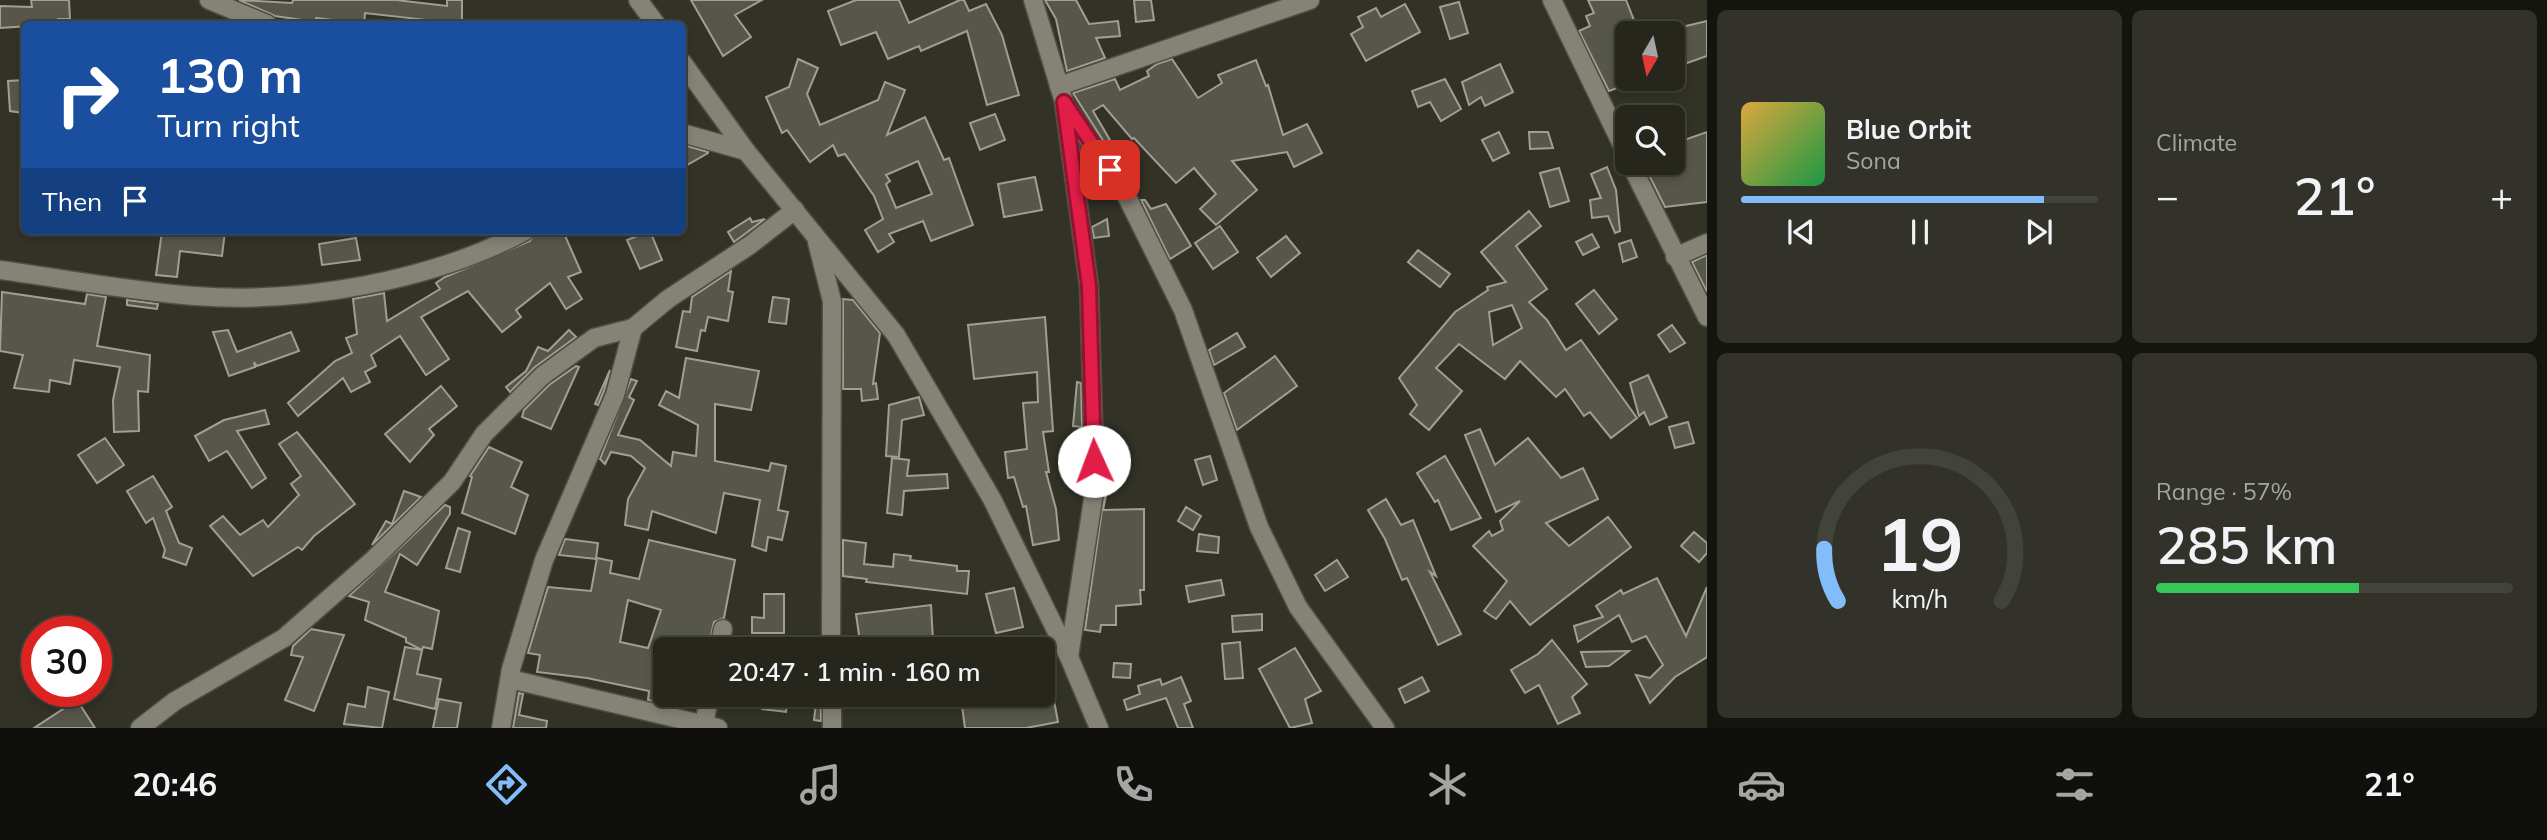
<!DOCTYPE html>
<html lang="en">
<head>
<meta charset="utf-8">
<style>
	:root { --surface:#26261d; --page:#32322a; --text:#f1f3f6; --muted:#a4a5a4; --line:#42433b; --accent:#83bcfb }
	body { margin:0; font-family:Mulish,sans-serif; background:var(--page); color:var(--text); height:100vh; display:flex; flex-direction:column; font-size:26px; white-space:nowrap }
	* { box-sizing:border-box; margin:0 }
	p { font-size:23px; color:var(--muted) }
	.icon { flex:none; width:38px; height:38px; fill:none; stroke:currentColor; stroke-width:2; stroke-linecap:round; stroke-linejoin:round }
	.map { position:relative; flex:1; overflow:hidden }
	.drawer { display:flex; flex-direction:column; gap:10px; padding:10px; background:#151510; width:840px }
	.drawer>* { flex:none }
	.top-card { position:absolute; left:21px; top:21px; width:665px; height:214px; border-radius:10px; box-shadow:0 4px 10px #0003,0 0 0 2px var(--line); background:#1a4fa0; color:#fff; overflow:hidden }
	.needle { width:46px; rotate:189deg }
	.controls { position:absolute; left:1615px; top:21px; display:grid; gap:14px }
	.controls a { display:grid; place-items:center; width:70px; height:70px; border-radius:10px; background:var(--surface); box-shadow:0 4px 10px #0003,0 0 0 2px var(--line); font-size:35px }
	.speed { position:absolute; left:21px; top:616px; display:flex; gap:14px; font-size:35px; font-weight:700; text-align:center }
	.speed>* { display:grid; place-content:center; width:91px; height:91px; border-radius:50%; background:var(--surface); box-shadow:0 4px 10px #0003,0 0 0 2px var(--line); line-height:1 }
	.speed .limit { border:10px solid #d22; background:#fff; color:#111 }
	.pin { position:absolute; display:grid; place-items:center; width:60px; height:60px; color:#fff; margin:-30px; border-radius:14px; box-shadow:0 4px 10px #0006 }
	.me { position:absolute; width:77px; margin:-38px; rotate:358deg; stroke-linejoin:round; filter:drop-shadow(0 0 5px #0008) }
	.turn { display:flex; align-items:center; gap:24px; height:147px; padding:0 21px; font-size:32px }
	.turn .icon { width:91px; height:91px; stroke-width:2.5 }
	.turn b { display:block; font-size:49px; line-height:60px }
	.then { display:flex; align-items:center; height:66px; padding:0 21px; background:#0003; gap:14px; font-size:26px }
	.big { font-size:52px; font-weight:600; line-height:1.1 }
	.drawer .widget { flex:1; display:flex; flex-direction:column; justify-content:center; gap:10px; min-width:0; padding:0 24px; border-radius:10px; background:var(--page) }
	.drawer .dial { align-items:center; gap:0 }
	.dial svg { height:182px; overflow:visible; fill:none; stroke:var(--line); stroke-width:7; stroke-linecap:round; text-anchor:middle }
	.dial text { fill:var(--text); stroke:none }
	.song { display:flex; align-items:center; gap:21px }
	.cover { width:84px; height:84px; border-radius:10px; background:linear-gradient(135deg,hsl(40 70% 55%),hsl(140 70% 35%)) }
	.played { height:7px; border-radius:4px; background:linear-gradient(90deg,var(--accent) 85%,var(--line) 85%) }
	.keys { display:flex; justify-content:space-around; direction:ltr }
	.heat { display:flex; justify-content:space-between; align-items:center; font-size:38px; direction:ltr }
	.charge { height:10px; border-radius:5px; background:linear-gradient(90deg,#34c759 57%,var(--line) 0) }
	.drawer .tiles { flex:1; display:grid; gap:10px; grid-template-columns:repeat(2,1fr) }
	.trip { position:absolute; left:653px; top:637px; width:402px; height:70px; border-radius:10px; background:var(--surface); box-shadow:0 4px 10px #0003,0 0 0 2px var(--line); font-weight:600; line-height:70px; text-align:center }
	.tab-bar { display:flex; height:112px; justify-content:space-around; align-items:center; background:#0f0f0c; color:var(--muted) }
	.tab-bar .icon { width:49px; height:49px }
	.tab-bar .current { color:var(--accent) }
	.tab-bar b { font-size:32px; color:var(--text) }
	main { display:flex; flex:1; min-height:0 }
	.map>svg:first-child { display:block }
</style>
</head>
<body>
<main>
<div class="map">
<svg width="1707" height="728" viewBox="0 0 1707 728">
	<rect width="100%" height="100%" fill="#333227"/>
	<g fill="#57564a" stroke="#a09f92" stroke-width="2" fill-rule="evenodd">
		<path d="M 31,0 L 69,0 L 70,19 L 58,19 L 58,24 L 0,28 L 0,6 L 32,7 Z"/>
		<path d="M 239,0 L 292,3 L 293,0 L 396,0 L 447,6 L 447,0 L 462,0 L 462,24 L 365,13 L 364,24 L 316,18 L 316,22 L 275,16 Z"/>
		<path d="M 691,0 L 762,0 L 735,15 L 751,37 L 723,56 Z"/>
		<path d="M 856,0 L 899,0 L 909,23 L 960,0 L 964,0 L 969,11 L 986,4 L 1002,35 L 1019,95 L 987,105 L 967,31 L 921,51 L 919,46 L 888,59 L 876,32 L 841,45 L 828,11 Z"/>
		<path d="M 1045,0 L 1076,0 L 1089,24 L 1118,21 L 1120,36 L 1096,38 L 1105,58 L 1067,71 L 1056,19 Z"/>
		<path d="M 1134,0 L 1151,0 L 1154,20 L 1136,22 Z"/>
		<path d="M 1588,0 L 1626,0 L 1639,33 L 1628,33 L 1628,84 L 1609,91 L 1579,31 L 1590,26 L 1586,16 L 1594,13 Z"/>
		<path d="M 1459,2 L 1468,33 L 1450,39 L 1440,7 Z"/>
		<path d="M 1405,4 L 1420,32 L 1366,61 L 1351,34 L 1363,27 L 1358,17 L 1376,8 L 1381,17 Z"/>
		<path d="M 1707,21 L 1707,56 L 1673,68 L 1673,29 Z"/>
		<path d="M 798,59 L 818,68 L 807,94 L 820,125 L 878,100 L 885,82 L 905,90 L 887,135 L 925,117 L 944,160 L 949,158 L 973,225 L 931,241 L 923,221 L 889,234 L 894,242 L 878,252 L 865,230 L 883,219 L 874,196 L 845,154 L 838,156 L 833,145 L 810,162 L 787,130 L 782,133 L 766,97 L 789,87 ZM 918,161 L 932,194 L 896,208 L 886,184 L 890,181 L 886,175 Z"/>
		<path d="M 1172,59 L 1198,98 L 1222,83 L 1218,75 L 1256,60 L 1266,86 L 1268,85 L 1283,135 L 1307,124 L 1322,153 L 1294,167 L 1287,152 L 1232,161 L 1257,190 L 1216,225 L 1200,209 L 1216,194 L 1194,168 L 1176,183 L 1134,138 L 1132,139 L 1103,105 L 1093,111 L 1110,140 L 1104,142 L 1073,93 L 1115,79 L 1120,90 L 1149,76 L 1147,71 L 1157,64 Z"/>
		<path d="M 1500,64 L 1513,92 L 1485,106 L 1481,97 L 1469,105 L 1462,82 Z"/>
		<path d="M 1445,79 L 1461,109 L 1441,121 L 1430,102 L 1418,107 L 1412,91 Z"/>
		<path d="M 24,80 L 24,113 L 10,111 L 8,81 Z"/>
		<path d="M 995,114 L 1005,140 L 980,150 L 970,123 Z"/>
		<path d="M 1499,132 L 1509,153 L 1493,161 L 1482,140 Z"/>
		<path d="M 1529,132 L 1548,132 L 1553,148 L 1530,149 Z"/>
		<path d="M 1707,132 L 1707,202 L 1665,207 L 1643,163 L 1673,163 L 1673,144 Z"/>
		<path d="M 687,146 L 708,152 L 708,153 L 682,168 L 682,149 Z"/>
		<path d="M 1607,167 L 1616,190 L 1620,231 L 1615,233 L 1608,216 L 1592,218 L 1590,200 L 1601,198 L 1591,174 Z"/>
		<path d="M 1559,168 L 1569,201 L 1550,207 L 1540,173 Z"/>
		<path d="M 1035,177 L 1042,210 L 1004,217 L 998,184 Z"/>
		<path d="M 1141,200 L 1145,200 L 1151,209 L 1166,204 L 1191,246 L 1170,259 Z"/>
		<path d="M 1529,211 L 1541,226 L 1516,246 L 1547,289 L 1529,302 L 1547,320 L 1566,350 L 1581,340 L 1637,418 L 1611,438 L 1590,412 L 1584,416 L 1565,389 L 1556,397 L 1520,361 L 1505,379 L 1459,344 L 1436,368 L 1462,391 L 1429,430 L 1410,414 L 1417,405 L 1399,378 L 1455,312 L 1488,290 L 1487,287 L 1506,282 L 1481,252 ZM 1512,305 L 1522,328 L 1493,345 L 1489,312 Z"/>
		<path d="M 750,218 L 752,222 L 765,219 L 734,242 L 728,232 Z"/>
		<path d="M 1107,219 L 1109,236 L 1094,238 L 1092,227 Z"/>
		<path d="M 1220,226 L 1238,252 L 1213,269 L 1195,243 Z"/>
		<path d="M 162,231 L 225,231 L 222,256 L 180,251 L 177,277 L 156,275 Z"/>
		<path d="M 536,231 L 563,231 L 581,272 L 568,277 L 582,299 L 566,309 L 550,283 L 516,310 L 521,317 L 502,332 L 468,291 L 421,317 L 449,359 L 426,375 L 400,336 L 371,355 L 376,366 L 365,372 L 370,382 L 351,392 L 343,378 L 298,416 L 288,403 L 335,361 L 352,353 L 346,338 L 357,334 L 353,299 L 384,293 L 387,321 L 440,289 L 436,283 L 445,277 L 530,241 Z"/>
		<path d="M 650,231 L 662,260 L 640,269 L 627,240 Z"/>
		<path d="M 1592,234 L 1599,247 L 1583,255 L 1576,242 Z"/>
		<path d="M 1286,236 L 1300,253 L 1271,277 L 1257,258 Z"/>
		<path d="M 356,238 L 360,260 L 322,265 L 319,244 Z"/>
		<path d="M 1631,240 L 1637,257 L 1623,262 L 1619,244 Z"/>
		<path d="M 1418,250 L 1450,274 L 1440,287 L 1408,262 Z"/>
		<path d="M 1707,255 L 1707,292 L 1692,262 Z"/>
		<path d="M 731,271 L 728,291 L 733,292 L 728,321 L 708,317 L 705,331 L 701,330 L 697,351 L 676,347 L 683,311 L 690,312 L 692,297 Z"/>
		<path d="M 1594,290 L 1617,319 L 1599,334 L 1576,304 Z"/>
		<path d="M 2,292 L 85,304 L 87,294 L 106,297 L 97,346 L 150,355 L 148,392 L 138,391 L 139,431 L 114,432 L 113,400 L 120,367 L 74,360 L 70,384 L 50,380 L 49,392 L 14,388 L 23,355 L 0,351 Z"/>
		<path d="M 773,297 L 789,299 L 786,324 L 769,322 Z"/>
		<path d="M 843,299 L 853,300 L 880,333 L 873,384 L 876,383 L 878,399 L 862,401 L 861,389 L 843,389 Z"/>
		<path d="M 127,300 L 158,304 L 157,309 L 127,305 Z"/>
		<path d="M 1045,317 L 1053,431 L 1043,432 L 1049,472 L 1046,472 L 1056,509 L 1059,540 L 1033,545 L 1026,506 L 1023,507 L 1014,477 L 1008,478 L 1005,452 L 1027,449 L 1023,403 L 1038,402 L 1037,372 L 974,379 L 968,325 Z"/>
		<path d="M 1672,325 L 1685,343 L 1670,352 L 1658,335 Z"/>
		<path d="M 228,330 L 237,352 L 291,332 L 299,351 L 257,366 L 254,362 L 255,367 L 229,376 L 213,332 Z"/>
		<path d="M 569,330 L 576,337 L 535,367 L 510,392 L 506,387 L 526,371 L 538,347 L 548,351 Z"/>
		<path d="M 1237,333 L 1245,347 L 1214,365 L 1209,350 Z"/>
		<path d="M 1275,356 L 1297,386 L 1237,430 L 1224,393 Z"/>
		<path d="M 686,358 L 759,371 L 751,410 L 715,404 L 715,461 L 769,471 L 771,463 L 786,466 L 778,510 L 788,512 L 782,540 L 768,537 L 766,551 L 752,546 L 760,500 L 724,493 L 716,533 L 652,511 L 648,530 L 625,525 L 628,499 L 645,468 L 631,456 L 611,452 L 605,464 L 600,459 L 631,379 L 637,381 L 629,397 L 634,400 L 618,435 L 640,440 L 671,466 L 673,452 L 696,456 L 698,425 L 659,405 L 666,391 L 679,398 Z"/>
		<path d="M 576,366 L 579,367 L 551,429 L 522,417 L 524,410 L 549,385 Z"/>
		<path d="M 610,370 L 604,391 L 598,405 L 595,404 Z"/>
		<path d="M 1648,375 L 1667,417 L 1650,425 L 1644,412 L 1639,416 L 1630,383 Z"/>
		<path d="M 1077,382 L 1081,383 L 1082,427 L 1073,426 Z"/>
		<path d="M 441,386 L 457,406 L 429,429 L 434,435 L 410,462 L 385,434 Z"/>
		<path d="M 919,397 L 924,415 L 902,420 L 899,457 L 886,456 L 889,405 Z"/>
		<path d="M 265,410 L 269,424 L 237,431 L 266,478 L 252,488 L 227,451 L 209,461 L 195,436 L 224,420 Z"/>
		<path d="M 1688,422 L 1694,443 L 1675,448 L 1669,427 Z"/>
		<path d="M 1480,429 L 1495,465 L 1528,438 L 1561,478 L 1583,468 L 1598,499 L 1546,523 L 1569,546 L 1608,517 L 1631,547 L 1530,625 L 1510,601 L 1496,619 L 1484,611 L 1507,581 L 1473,546 L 1489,531 L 1492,536 L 1503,530 L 1500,521 L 1520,501 L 1496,512 L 1465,435 Z"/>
		<path d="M 297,432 L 355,504 L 314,536 L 302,550 L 298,547 L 253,576 L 210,526 L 223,516 L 240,535 L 263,520 L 268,527 L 299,495 L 291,484 L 301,476 L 279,444 Z"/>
		<path d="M 105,438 L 124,465 L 97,483 L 78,455 Z"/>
		<path d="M 489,447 L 522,462 L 511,487 L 528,495 L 515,534 L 462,513 L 472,477 L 470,476 Z"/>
		<path d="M 1210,456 L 1217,480 L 1203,485 L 1195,460 Z"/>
		<path d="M 1445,456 L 1481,518 L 1451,530 L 1438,500 L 1435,502 L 1417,473 Z"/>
		<path d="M 892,458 L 909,460 L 907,476 L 947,474 L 948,488 L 904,491 L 902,515 L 887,513 Z"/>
		<path d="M 153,476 L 172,507 L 166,511 L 179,543 L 192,548 L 186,565 L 163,557 L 165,550 L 153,518 L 146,523 L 127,491 Z"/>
		<path d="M 1106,481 L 1109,482 L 1103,510 L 1144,509 L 1144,590 L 1140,590 L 1141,604 L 1116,606 L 1116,625 L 1101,625 L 1100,632 L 1085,630 Z"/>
		<path d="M 404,491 L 421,497 L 372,545 L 386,521 L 392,524 Z"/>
		<path d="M 1386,499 L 1401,525 L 1413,520 L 1436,576 L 1430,572 L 1461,634 L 1438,645 L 1407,578 L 1402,580 L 1385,539 L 1368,510 Z"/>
		<path d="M 445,505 L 450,507 L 450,514 L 417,565 L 400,554 L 385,592 L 439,611 L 432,649 L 423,647 L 422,650 L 406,642 L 406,638 L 365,620 L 369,602 L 349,596 Z"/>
		<path d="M 1186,507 L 1201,516 L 1193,530 L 1178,521 Z"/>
		<path d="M 458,528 L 470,532 L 460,572 L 446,568 Z"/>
		<path d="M 1694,532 L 1707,543 L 1707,553 L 1699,562 L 1681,546 Z"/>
		<path d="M 1199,534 L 1219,537 L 1218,553 L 1197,551 Z"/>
		<path d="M 565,539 L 598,543 L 596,559 L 559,555 Z"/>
		<path d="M 649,540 L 735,560 L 724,618 L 714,622 L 708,649 L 665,649 L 665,704 L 648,700 L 649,691 L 587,678 L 537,672 L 540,655 L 528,653 L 548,587 L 591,591 L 597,558 L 612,561 L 610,573 L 639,579 ZM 628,600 L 661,610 L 648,648 L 620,642 Z"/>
		<path d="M 843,540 L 866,543 L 864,564 L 893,567 L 894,554 L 911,556 L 910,560 L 957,566 L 957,571 L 969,571 L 967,594 L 866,582 L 867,579 L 843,576 Z"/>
		<path d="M 1337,560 L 1348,577 L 1325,591 L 1315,575 Z"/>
		<path d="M 1657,578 L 1686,636 L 1707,587 L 1707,657 L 1675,677 L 1650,703 L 1636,675 L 1650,678 L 1663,665 L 1646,636 L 1632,642 L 1619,615 L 1578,642 L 1574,626 L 1603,617 L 1596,606 L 1621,590 L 1623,594 Z"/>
		<path d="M 1221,580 L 1224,595 L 1189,602 L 1186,586 Z"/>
		<path d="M 1014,588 L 1023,627 L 996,633 L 986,594 Z"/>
		<path d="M 764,594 L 784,594 L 784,633 L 752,633 L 752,617 L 764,618 Z"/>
		<path d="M 931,605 L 933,641 L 890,644 L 891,648 L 861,649 L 856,614 Z"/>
		<path d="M 1262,614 L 1262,630 L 1233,632 L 1232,616 Z"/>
		<path d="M 311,629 L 344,635 L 314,711 L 285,700 L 303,657 L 291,655 L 293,646 Z"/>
		<path d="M 1552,640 L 1587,684 L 1572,697 L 1580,713 L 1558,724 L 1539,685 L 1525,693 L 1511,670 L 1538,654 Z"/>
		<path d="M 1240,642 L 1243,678 L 1225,679 L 1222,644 Z"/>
		<path d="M 405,647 L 422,650 L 417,674 L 441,679 L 435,709 L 394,699 Z"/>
		<path d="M 1295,648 L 1321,691 L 1305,699 L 1312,723 L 1290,728 L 1259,669 Z"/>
		<path d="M 1629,651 L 1609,666 L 1586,667 L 1581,652 Z"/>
		<path d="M 1114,663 L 1131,664 L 1130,678 L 1113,677 Z"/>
		<path d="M 1181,677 L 1191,701 L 1184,704 L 1193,728 L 1178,728 L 1166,698 L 1127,710 L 1124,700 L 1140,694 L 1138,686 L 1160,679 L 1162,685 Z"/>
		<path d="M 1422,677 L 1429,691 L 1405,703 L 1399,689 Z"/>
		<path d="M 368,687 L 389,692 L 382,728 L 344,724 L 348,704 L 365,707 Z"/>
		<path d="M 519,693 L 523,694 L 519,715 L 547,721 L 546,728 L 513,728 Z"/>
		<path d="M 764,695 L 788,695 L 786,712 L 762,709 Z"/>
		<path d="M 817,695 L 821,695 L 821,721 L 814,720 Z"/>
		<path d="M 997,695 L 1053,695 L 1058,722 L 1026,728 L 965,728 L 962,706 L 988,702 L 987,696 Z"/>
		<path d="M 439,699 L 461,703 L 457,728 L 433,728 Z"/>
		<path d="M 77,700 L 95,728 L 34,728 Z"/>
	</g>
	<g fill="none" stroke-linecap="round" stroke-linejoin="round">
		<defs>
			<g id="minor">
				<path d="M 209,0 L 267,24"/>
				<path d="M 638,0 L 656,24"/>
				<path d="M 1033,0 L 1064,102 L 1089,286 L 1095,486 L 1069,657 L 1099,728"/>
				<path d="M 1552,0 L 1628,157"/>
				<path d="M 682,62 L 746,151 L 896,335 L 992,499 L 1069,657"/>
				<path d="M 1059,86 L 1310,0"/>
				<path d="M 1066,106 L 1125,193 L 1183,310 L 1259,527 L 1298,607 L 1385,728"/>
				<path d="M 682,133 L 746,151"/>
				<path d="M 1630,163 L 1707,317"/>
				<path d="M 817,242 L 832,301 L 831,649"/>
				<path d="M 1675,257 L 1707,243"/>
				<path d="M 0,270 C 65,279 130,291 195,296 C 300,304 433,281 525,231"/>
				<path d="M 719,649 L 723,629"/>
				<path d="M 510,679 L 718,728"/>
				<path d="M 832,695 L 832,728"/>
				<path d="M 140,728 L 175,701 L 284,638 L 374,559 L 452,482 L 484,434 L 542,376 L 594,338 L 633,328"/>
				<path d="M 501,728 L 511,669 L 544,560 L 615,395 L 633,328 L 668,299 L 750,245 L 795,210"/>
				<path d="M 703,728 L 710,695"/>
			</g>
		</defs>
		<use href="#minor" stroke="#4f4f45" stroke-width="21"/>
		<use href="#minor" stroke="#848376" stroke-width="18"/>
	</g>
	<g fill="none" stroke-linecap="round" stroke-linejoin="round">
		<defs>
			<path id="route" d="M 1094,461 L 1089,286 L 1064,102 L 1110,170"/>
		</defs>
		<use href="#route" stroke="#92132f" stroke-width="18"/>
		<use href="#route" stroke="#e11d48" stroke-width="12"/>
	</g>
</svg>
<div class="controls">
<a><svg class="needle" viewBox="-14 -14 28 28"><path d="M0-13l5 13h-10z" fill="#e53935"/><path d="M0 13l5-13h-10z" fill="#a4a5a4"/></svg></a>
<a><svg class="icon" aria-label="search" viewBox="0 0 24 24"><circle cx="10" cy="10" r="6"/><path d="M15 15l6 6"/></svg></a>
</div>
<div class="speed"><div class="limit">30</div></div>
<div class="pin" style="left:1110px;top:170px;background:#d93025"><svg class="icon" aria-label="arrive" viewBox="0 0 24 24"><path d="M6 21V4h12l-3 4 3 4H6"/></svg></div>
<svg class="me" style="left:1094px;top:461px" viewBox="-20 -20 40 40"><circle r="19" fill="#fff"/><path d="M0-13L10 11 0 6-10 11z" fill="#e11d48"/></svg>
<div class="trip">20:47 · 1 min · 160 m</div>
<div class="top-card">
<div class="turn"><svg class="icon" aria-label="right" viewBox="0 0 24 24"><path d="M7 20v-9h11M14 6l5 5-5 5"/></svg><div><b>130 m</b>Turn right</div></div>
<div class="then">Then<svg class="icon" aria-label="arrive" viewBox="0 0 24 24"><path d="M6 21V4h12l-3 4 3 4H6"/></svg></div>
</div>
</div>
<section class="drawer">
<div class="tiles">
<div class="widget">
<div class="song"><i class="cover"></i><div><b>Blue Orbit</b><p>Sona</p></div></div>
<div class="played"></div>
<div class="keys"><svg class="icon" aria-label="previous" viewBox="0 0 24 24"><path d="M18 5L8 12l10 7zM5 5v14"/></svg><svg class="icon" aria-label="pause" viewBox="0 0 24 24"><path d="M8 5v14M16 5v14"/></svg><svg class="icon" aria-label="next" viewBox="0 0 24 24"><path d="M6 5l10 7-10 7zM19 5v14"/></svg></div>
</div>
<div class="widget"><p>Climate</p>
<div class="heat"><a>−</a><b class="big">21°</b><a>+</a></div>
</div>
<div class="widget dial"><svg viewBox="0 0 100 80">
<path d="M14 69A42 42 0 1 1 86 69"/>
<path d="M14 69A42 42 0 0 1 8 46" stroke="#83bcfb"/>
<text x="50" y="56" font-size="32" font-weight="700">19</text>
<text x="50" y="72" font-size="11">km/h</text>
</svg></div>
<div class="widget"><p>Range · 57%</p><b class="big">285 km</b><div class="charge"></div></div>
</div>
</section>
</main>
<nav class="tab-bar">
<b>20:46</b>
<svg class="icon current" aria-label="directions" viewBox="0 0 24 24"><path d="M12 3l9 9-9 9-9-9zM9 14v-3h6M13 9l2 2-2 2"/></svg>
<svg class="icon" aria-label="music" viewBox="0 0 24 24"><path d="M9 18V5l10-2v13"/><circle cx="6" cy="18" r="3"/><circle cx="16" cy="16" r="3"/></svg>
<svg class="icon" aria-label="phone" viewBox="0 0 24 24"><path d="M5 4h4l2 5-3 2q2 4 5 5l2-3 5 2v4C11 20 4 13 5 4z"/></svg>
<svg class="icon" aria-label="climate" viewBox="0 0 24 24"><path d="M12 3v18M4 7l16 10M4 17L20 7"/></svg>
<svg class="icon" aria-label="car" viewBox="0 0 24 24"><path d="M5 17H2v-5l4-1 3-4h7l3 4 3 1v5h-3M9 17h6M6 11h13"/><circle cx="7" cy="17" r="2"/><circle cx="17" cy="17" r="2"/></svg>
<svg class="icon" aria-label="filters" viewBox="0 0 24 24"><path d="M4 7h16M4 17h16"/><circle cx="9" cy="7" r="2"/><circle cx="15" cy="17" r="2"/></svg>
<b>21°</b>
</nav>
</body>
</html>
